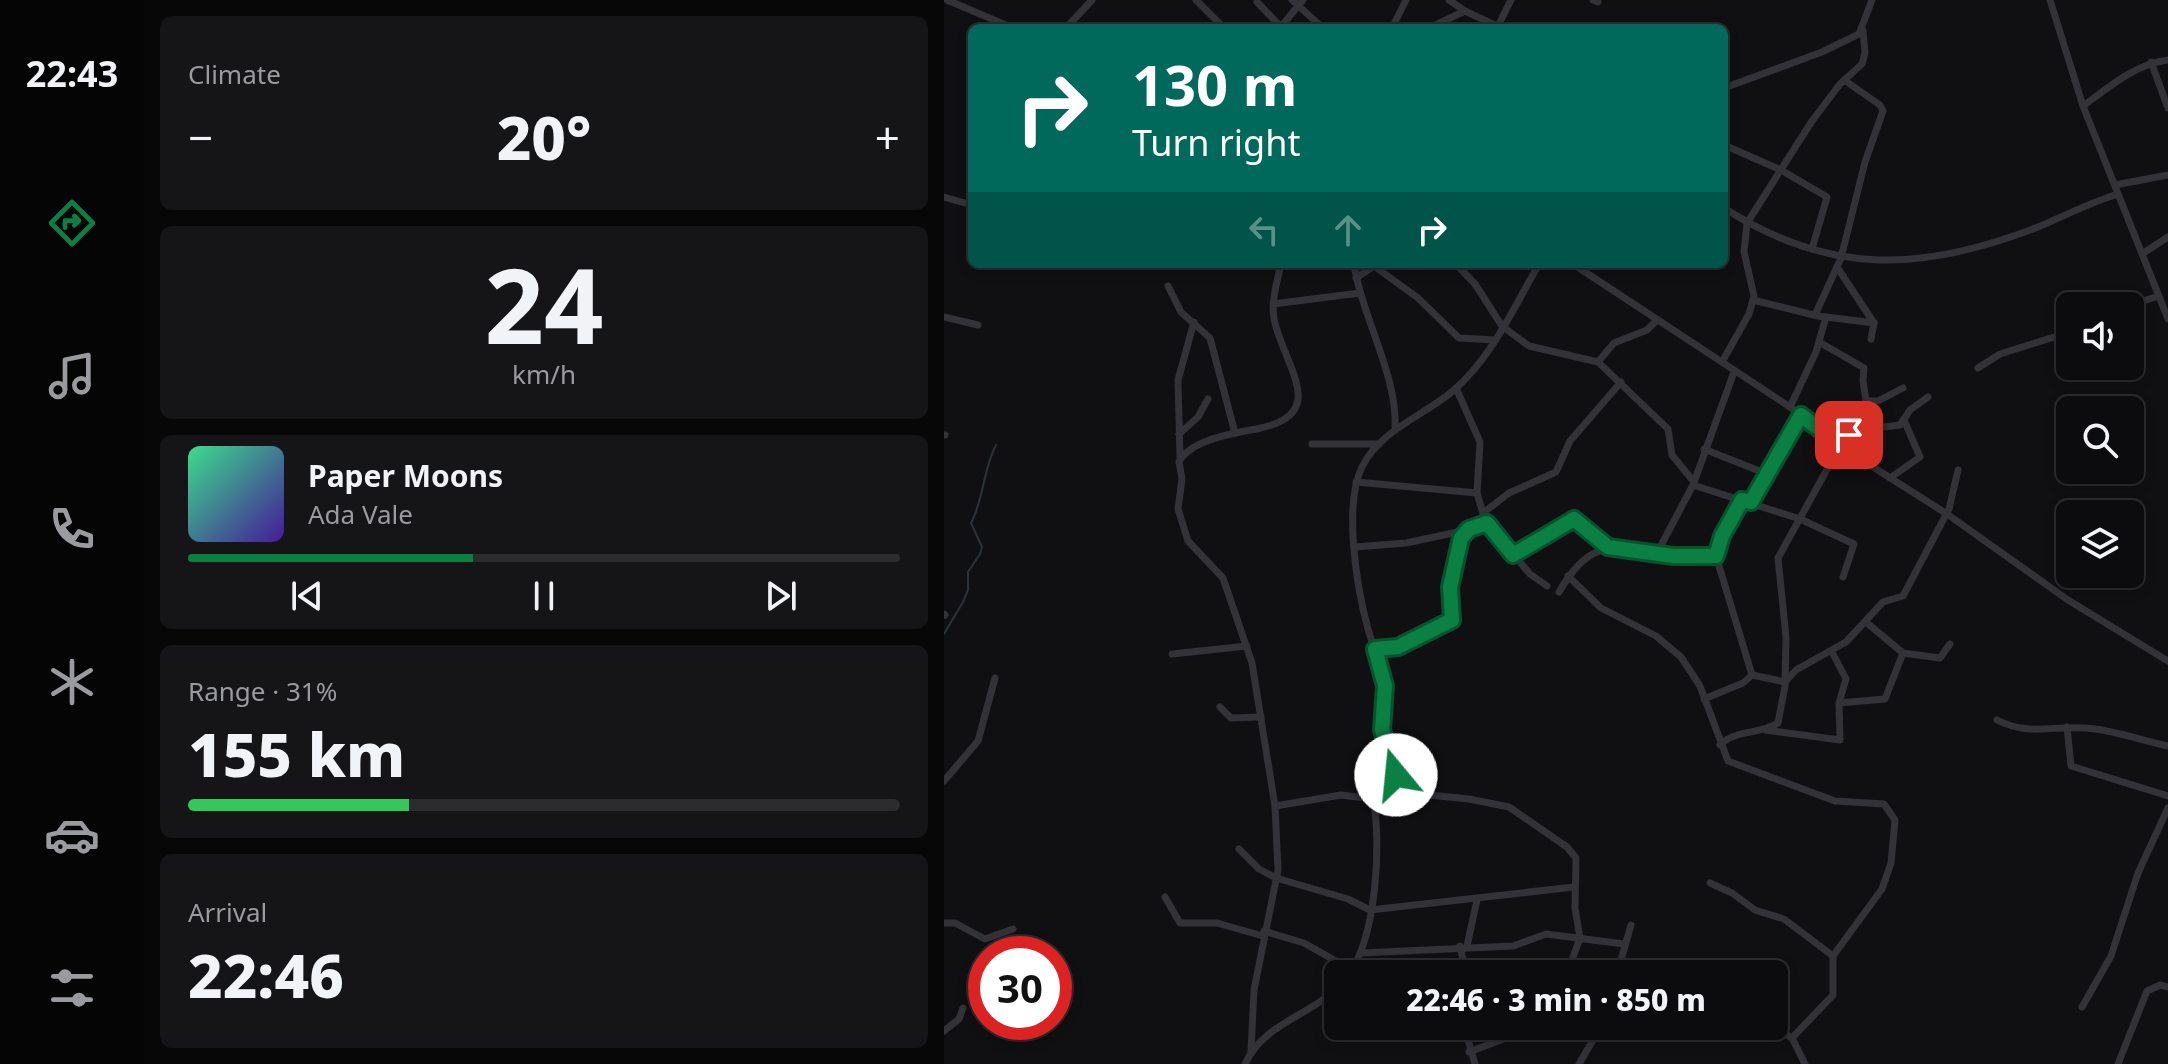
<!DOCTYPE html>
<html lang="en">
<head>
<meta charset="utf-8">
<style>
	:root { --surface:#0c0c0e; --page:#151517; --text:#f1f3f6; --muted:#9a9b9e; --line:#2c2c2e; --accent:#0b8043 }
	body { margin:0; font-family:"Noto Sans",sans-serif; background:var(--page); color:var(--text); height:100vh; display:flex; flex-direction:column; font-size:30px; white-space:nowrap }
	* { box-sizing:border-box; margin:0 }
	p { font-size:26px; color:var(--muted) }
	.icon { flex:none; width:44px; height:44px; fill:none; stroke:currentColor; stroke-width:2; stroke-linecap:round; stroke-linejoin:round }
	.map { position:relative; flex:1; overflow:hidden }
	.details { display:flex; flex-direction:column; gap:16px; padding:16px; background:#070708; width:800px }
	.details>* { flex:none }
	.hud { position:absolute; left:24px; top:24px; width:760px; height:244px; border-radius:12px; box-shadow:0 4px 12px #0003,0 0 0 2px var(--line); background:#00695c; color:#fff; overflow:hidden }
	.tools { position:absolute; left:1112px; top:292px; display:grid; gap:16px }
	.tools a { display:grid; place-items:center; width:88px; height:88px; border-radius:12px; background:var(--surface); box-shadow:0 4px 12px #0003,0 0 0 2px var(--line); font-size:40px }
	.speed { position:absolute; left:24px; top:936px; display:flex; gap:16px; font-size:40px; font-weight:700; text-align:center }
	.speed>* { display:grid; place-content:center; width:104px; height:104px; border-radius:50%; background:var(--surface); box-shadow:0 4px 12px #0003,0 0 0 2px var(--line); line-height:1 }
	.speed .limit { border:12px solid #d22; background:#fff; color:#111 }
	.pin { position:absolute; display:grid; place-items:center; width:68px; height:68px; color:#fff; margin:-34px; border-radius:16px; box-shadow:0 4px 12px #0006 }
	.me { position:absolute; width:88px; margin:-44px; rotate:343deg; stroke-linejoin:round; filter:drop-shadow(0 0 6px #0008) }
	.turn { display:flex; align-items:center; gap:28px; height:168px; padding:0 32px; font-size:36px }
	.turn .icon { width:104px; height:104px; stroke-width:2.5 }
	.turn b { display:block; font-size:56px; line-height:68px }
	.lanes { display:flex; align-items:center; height:76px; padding:0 32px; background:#0003; justify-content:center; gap:40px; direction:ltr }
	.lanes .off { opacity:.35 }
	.big { font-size:60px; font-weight:800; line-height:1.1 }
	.details .card { flex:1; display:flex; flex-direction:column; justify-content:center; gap:12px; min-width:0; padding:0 28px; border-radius:12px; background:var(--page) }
	.details .dial { align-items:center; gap:0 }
	.dial b { font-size:104px; line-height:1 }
	.song { display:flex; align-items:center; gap:24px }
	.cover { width:96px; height:96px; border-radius:12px; background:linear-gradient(135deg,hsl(150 70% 55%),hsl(260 70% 35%)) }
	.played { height:8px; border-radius:4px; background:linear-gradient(90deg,var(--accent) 40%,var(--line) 40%) }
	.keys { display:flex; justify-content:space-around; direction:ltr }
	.heat { display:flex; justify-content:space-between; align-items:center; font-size:44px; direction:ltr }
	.charge { height:12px; border-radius:6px; background:linear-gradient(90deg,#34c759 31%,var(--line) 0) }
	.trip { position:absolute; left:380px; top:960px; width:464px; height:80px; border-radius:12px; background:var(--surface); box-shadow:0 4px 12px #0003,0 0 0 2px var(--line); font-weight:800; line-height:80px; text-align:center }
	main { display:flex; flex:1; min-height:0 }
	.tab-bar { display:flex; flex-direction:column; width:144px; justify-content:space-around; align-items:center; background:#050506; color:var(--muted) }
	.tab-bar .icon { width:56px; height:56px }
	.tab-bar .on { color:var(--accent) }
	.tab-bar b { font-size:36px; color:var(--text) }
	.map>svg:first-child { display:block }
</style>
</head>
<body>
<main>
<nav class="tab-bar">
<b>22:43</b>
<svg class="icon on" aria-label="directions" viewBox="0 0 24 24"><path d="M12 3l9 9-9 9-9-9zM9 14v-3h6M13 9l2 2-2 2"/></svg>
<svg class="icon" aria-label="music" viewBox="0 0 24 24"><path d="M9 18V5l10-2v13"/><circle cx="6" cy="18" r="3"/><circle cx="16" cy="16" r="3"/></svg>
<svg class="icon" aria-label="phone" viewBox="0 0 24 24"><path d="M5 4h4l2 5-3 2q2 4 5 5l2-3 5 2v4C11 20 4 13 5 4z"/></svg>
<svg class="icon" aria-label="climate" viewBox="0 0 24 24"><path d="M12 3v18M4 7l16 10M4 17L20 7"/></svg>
<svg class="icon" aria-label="car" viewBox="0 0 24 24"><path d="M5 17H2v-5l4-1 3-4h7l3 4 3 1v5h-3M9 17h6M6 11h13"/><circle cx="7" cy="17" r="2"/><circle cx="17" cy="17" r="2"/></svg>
<svg class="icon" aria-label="filters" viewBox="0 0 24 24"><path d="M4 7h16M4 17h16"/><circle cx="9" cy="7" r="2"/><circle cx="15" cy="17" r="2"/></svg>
</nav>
<section class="details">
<div class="card"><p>Climate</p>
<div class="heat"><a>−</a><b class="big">20°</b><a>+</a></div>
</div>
<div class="card dial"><b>24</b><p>km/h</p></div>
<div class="card">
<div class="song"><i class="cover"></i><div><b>Paper Moons</b><p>Ada Vale</p></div></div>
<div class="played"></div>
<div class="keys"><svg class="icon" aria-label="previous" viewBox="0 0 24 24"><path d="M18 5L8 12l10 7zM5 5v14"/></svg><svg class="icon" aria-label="pause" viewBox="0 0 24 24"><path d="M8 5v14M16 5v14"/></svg><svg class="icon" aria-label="next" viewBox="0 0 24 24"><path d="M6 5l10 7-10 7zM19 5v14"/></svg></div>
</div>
<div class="card"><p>Range · 31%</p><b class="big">155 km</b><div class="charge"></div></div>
<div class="card"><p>Arrival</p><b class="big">22:46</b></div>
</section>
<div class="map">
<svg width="1224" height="1064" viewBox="0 0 1224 1064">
	<rect width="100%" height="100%" fill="#101012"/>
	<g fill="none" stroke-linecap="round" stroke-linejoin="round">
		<path stroke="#2b3339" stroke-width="2" d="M 0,634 L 19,602 L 24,590 L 24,572 L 36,554 L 38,547 L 27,523 C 40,499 39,469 52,445"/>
		<g stroke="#323237" stroke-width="7">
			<path d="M 3,0 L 69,28"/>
			<path d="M 252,0 L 280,28"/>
			<path d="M 348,0 L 379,28"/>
			<path d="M 505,0 L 521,11"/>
			<path d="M 649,0 L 654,2"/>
			<path d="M 1106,0 L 1139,106 L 1224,319"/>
			<path d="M 313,2 L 337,27"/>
			<path d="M 122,28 L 148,0"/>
			<path d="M 336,28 L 359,0"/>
			<path d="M 448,28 L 462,0"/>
			<path d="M 485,28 L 521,11 L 557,28"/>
			<path d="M 553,28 L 567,0"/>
			<path d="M 1207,62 L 1224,108"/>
			<path d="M 780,88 L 878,52 L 915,34 L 928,0"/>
			<path d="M 1139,106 C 1165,87 1191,64 1224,60"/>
			<path d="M 780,145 L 837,170 L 883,197 L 868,249"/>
			<path d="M 1171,185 L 1224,175"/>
			<path d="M 0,197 L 28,205"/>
			<path d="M 780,208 C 884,275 976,272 1089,229 C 1117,218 1144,203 1174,194"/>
			<path d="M 1198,254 L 1224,237"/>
			<path d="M 410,264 C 418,317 454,377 451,428"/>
			<path d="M 512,264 L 531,284 L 558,326 L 585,346 L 654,362 L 670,343 L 703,330 L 712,321"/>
			<path d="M 629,264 L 846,407 L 896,446 L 1003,514 L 1124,600 L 1224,661"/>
			<path d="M 893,267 L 930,323 L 927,339"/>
			<path d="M 412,278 L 430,266 L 474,298 L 515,338 L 551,340"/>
			<path d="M 224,286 L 237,312 L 266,338 L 291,433"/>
			<path d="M 809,300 L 874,316 L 930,323"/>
			<path d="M 329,304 L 416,293"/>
			<path d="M 1183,306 L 1215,296"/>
			<path d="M 871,315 L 897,258 L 921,162 L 939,111 L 936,105 L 900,80"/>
			<path d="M 0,317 L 34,325"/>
			<path d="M 875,342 L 920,368 L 919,381 L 926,427 L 888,439"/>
			<path d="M 654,362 L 724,429 L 728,455 L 750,482"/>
			<path d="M 778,362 L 805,314 L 810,296 L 800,252 L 803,223 L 868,121 L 896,84 L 918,64 L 921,53 L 919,31"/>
			<path d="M 1034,368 L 1056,354 L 1126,332"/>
			<path d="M 512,388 L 536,442 L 533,493 L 541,520 L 586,574 L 603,586"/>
			<path d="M 922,401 L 934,401 L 959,388"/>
			<path d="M 846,407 L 872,352 L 882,317"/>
			<path d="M 924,429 L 956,425 L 966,410 L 984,397"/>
			<path d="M 235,434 L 254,417 L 264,399"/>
			<path d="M 0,435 L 1,435"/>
			<path d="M 368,444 L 435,444"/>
			<path d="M 760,449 L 823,474"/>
			<path d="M 236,458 L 234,380 L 250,322"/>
			<path d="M 946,478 L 976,457 L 960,420"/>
			<path d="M 412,482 L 533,493"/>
			<path d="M 749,485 L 856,519 L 910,544 L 899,577"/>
			<path d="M 807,502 L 857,415"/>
			<path d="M 539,513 L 565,493 L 612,472 L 626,441 L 677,382"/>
			<path d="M 411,547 L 462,543 L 523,530"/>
			<path d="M 713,553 L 749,485 L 790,372"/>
			<path d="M 569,555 L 627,519 L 664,547"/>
			<path d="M 624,576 L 657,608 L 712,636 L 737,657 L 756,686 L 784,761 L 891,801 L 940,804 L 951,820 L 947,863 L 938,889 L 889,956 L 889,995 L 848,1038"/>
			<path d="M 615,592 C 649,533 672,549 727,556 C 742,558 757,556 772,556"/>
			<path d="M 0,614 L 1,615"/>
			<path d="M 923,623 L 959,653 L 996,658 L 1006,644"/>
			<path d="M 431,649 L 454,647 L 508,620 L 505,595 L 517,538 L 525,529 L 543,523"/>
			<path d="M 228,654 L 303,646"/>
			<path d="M 808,675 L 841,682 L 852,670 L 902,642 L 939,602 L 959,596 L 1005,509 L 1014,470"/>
			<path d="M 760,699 L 799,683 L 808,675 L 772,556 L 778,536 L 798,500"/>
			<path d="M 895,703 L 941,699 L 959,653"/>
			<path d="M 276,707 L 287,718 L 317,717"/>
			<path d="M 1053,720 C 1088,738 1114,723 1151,729 C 1175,732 1200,741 1224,746"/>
			<path d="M 1123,727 L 1127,766 L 1224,796"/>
			<path d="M 821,730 L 896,740 L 895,703 L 902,679 L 888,652"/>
			<path d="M 776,745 C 791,729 816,735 834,723 L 841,686 L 842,637 L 834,558 L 896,446"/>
			<path d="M 0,781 L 34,741 L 51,678"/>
			<path d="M 452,795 C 452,771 442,753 438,730 C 435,712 444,694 440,675 C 437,660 428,645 424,629 C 413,589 399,505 418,467 C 437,429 480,416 510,390 C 548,357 570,307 595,264"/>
			<path d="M 331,806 L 397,795 L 429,799 L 475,794 L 525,799 L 565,807 L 623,847 L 632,858 L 631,908 L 636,938 L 629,957 L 629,974"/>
			<path d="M 295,849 L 315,869 L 332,878"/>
			<path d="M 332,878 L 404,899 L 426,910 L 630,887"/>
			<path d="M 766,883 L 788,893 L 811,910 L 840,919 L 889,956"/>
			<path d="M 221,897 L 236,923 L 273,923 L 319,936"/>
			<path d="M 0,923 L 11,923 L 41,939 L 69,929"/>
			<path d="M 320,931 L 360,943 L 408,970"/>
			<path d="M 516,946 L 522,974"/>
			<path d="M 523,946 L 533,900"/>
			<path d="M 417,953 L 569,946 L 602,934 L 680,944"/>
			<path d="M 405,974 C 432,937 438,843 429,799"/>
			<path d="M 673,974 L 687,925"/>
			<path d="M 1138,1007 L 1167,956 L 1194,873 L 1224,808"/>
			<path d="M 520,1026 L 531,1064"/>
			<path d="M 718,1026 L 751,1026"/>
			<path d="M 829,1026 L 848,1038 L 861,1064"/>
			<path d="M 0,1031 L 15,1019 L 19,1008"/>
			<path d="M 307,1051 L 310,990 L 334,870 L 331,806 L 308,663 L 279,578 L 244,541 L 234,509 L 238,479 L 235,462 C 246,440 290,433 312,429 C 388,415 340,367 330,319 C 327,301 333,282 337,264"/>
			<path d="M 525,1052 L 594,1026"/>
			<path d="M 301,1064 C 320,1023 364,1017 394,987"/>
			<path d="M 635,1064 L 657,1026"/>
			<path d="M 1174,1064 L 1203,991 L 1216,985 L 1224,987"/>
		</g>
	</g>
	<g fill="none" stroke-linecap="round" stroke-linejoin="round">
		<defs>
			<path id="route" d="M 452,775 L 438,730 L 441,686 L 431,649 L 454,647 L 508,620 L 506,587 L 517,538 L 525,529 L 543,523 L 569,555 L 630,519 L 664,547 L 729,556 L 772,556 L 778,536 L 798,500 L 807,502 L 857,415 L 888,439 L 905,435"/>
		</defs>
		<use href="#route" stroke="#07532c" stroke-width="20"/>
		<use href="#route" stroke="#0b8043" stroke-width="14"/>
	</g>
</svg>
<div class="tools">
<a><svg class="icon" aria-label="sound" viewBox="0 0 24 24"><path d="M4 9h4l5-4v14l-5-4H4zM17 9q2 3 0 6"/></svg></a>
<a><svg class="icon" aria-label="search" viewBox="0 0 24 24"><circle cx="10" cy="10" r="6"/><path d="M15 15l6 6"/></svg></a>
<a><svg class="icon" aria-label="layers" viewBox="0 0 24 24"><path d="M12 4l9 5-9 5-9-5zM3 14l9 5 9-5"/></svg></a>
</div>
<div class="speed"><div class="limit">30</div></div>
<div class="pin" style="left:905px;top:435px;background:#d93025"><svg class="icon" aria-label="arrive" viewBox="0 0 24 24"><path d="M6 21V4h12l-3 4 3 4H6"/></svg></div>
<svg class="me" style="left:452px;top:775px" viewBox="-20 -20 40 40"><circle r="19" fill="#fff"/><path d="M0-13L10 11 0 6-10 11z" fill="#0b8043"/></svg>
<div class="trip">22:46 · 3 min · 850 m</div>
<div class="hud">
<div class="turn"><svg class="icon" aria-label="right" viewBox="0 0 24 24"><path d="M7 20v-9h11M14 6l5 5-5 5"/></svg><div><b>130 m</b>Turn right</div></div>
<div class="lanes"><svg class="icon off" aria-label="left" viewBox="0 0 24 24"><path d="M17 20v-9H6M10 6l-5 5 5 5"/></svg><svg class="icon off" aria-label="ahead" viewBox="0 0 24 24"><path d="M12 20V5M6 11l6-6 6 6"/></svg><svg class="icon" aria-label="right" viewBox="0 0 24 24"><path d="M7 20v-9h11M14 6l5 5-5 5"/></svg></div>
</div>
</div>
</main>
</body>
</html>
